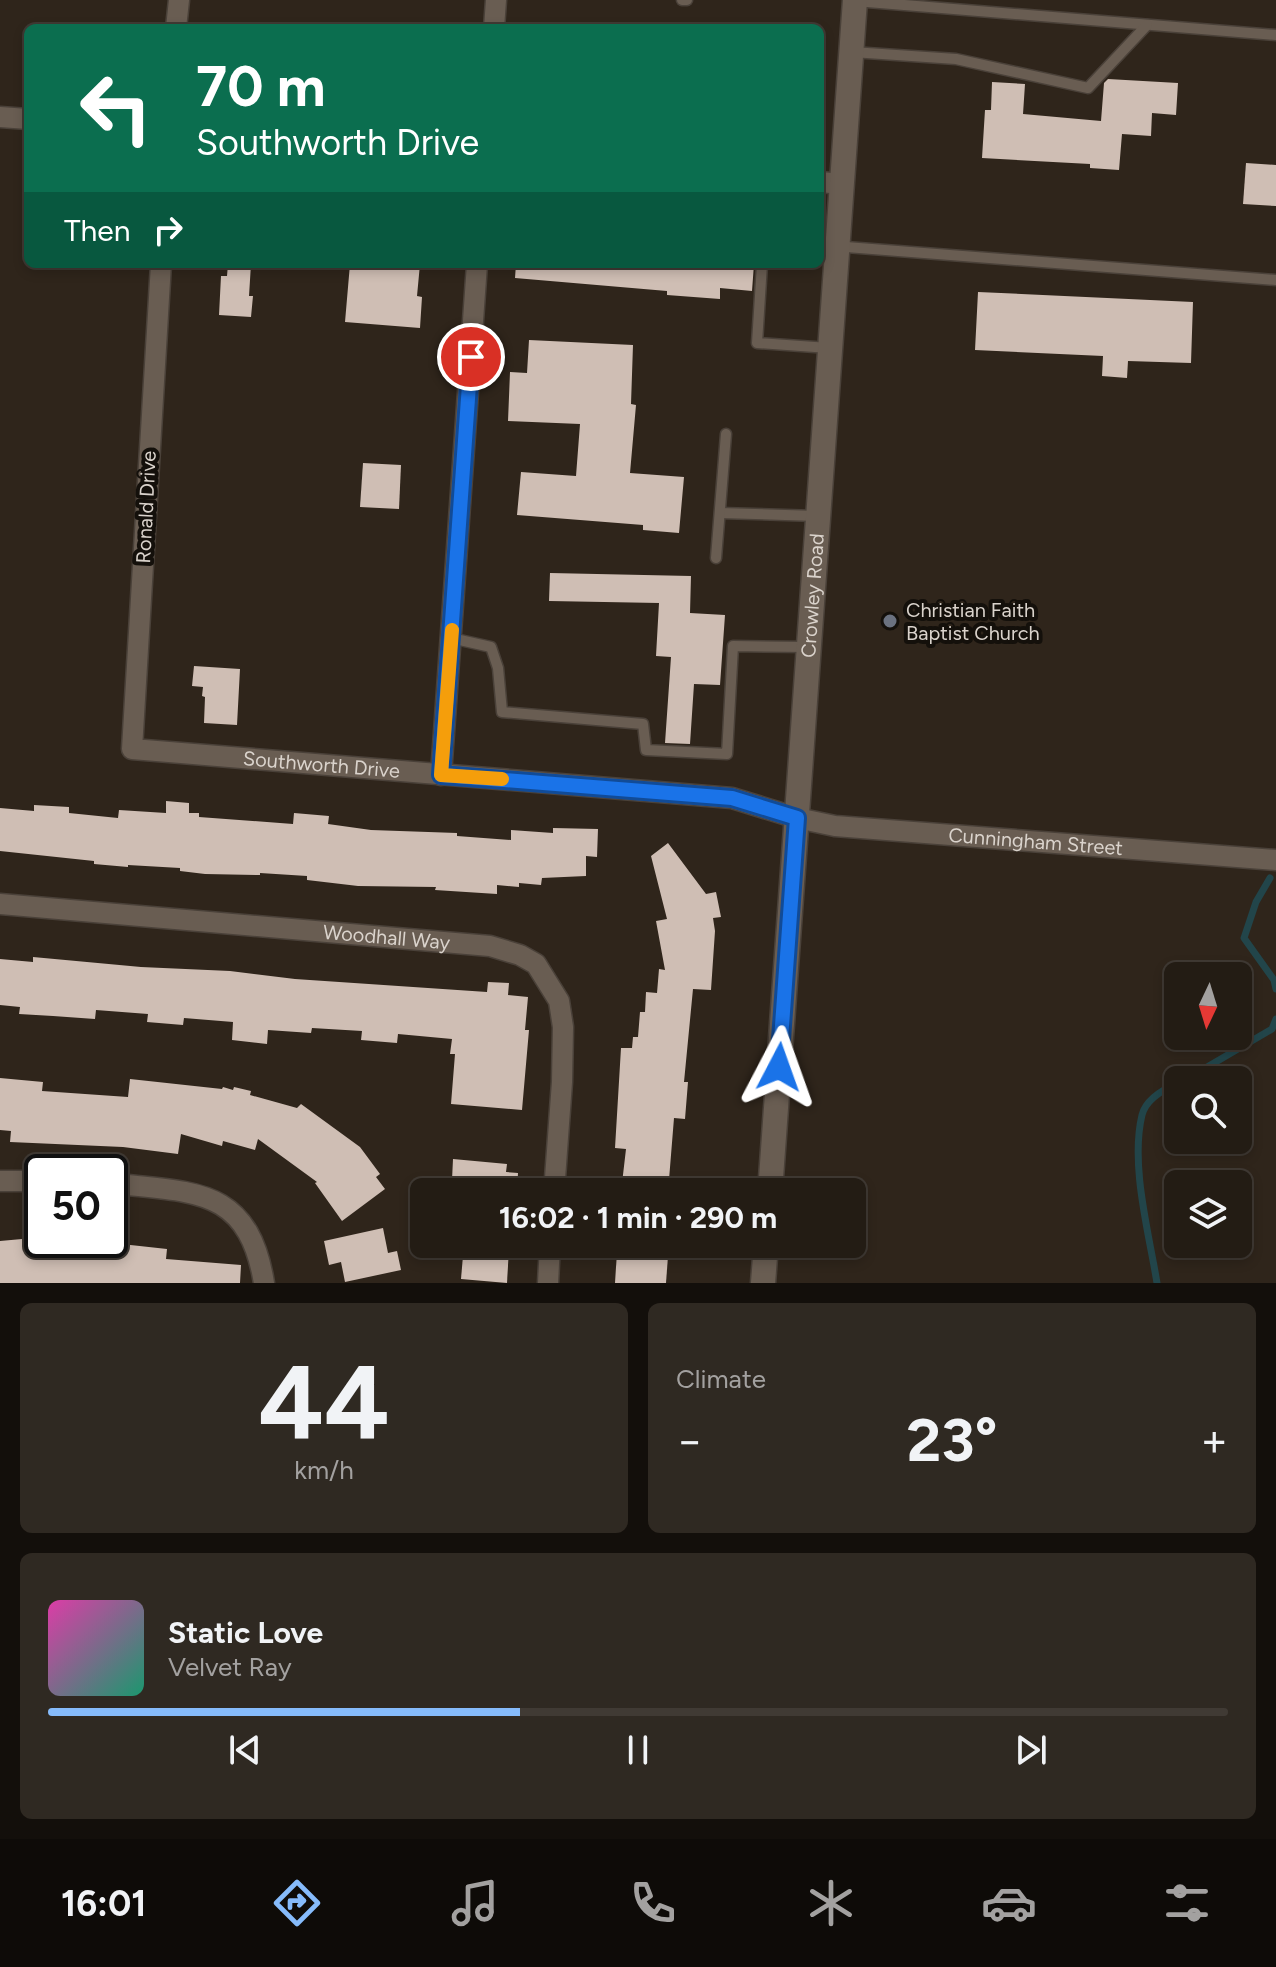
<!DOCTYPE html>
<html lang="en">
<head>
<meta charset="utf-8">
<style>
	:root { --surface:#231c14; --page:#2f2922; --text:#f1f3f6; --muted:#a3a1a0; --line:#403a34; --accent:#86bbfb }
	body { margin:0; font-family:Figtree,sans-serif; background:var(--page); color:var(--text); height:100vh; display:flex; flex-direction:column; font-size:30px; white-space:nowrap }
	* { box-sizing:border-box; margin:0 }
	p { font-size:26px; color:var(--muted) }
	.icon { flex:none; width:44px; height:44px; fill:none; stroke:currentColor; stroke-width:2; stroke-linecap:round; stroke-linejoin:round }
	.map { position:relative; height:1283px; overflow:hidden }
	.sheet { display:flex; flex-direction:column; gap:20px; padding:20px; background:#130f0b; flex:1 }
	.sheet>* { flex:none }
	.guide { position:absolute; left:24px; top:24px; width:800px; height:244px; border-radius:12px; box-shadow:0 4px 12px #0003,0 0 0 2px var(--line); background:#0b6e4f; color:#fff; overflow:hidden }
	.needle { width:52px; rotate:184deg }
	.tools { position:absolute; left:1164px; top:962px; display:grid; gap:16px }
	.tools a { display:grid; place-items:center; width:88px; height:88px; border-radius:12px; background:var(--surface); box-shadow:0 4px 12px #0003,0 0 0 2px var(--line); font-size:40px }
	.speed { position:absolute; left:24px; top:1154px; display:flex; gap:16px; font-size:40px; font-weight:700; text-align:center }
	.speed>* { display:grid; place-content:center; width:104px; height:104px; border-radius:50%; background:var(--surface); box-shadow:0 4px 12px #0003,0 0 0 2px var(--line); line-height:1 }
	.speed .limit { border:4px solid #111; border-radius:12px; background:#fff; color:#111 }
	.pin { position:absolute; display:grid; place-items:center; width:68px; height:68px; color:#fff; margin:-34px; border:4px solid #fff; border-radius:50%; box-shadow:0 2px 8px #0007 }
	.me { position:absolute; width:88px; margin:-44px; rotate:4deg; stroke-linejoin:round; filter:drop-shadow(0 0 6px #0008) }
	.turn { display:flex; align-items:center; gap:28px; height:168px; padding:0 40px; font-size:36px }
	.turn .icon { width:104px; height:104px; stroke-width:2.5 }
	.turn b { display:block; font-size:56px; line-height:68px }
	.then { display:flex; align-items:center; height:76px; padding:0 40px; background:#0003; gap:16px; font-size:30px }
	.big { font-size:60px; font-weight:700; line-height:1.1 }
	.sheet .card { flex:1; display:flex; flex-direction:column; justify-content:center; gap:12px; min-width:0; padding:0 28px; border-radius:12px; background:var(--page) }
	.sheet .dial { align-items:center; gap:0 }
	.dial b { font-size:104px; line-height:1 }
	.song { display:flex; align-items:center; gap:24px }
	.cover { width:96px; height:96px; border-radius:12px; background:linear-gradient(135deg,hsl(320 70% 55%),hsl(160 70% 35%)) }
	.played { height:8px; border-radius:4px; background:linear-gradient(90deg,var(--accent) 40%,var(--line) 40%) }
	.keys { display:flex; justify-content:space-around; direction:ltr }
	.heat { display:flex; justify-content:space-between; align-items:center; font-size:44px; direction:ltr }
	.sheet .tiles { flex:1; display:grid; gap:20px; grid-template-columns:1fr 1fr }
	.card:last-child { grid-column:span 2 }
	.trip { position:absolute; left:410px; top:1178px; width:456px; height:80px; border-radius:12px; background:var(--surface); box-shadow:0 4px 12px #0003,0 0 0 2px var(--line); font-weight:700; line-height:80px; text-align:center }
	.tabs { display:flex; height:128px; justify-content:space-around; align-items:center; background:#0e0b08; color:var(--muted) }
	.tabs .icon { width:56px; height:56px }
	.tabs .current { color:var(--accent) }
	.tabs b { font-size:36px; color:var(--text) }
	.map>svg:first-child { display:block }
</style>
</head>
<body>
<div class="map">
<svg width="1276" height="1283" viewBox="0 0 1276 1283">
	<rect width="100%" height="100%" fill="#2f251b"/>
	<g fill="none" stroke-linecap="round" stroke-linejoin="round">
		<g stroke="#22454a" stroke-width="7">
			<path d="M 1270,878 L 1256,902 L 1244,938 L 1274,980 L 1276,989"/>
			<path d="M 1185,1080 L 1272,1029 L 1276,1019"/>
			<path d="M 1157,1283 C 1149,1233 1130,1165 1142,1115 C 1146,1099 1164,1089 1178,1083"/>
		</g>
	</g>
	<g fill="#cfbeb4">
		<path d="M 1108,79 L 1178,83 L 1176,115 L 1152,113 L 1151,136 L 1122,134 L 1119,170 L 1090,168 L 1090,164 L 982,158 L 985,110 L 991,110 L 992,82 L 1025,84 L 1023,114 L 1101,121 L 1104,83 Z"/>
		<path d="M 1246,163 L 1276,165 L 1276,206 L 1243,204 Z"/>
		<path d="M 228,264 L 251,264 L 249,296 L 253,296 L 251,317 L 219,315 L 221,276 L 227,276 Z"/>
		<path d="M 350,264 L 390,266 L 390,264 L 420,264 L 417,296 L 422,297 L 420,328 L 345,322 Z"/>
		<path d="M 516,264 L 754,264 L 752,291 L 720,288 L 720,299 L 667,295 L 667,291 L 515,278 Z"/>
		<path d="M 978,292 L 1193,302 L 1191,363 L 1128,361 L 1127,378 L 1102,376 L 1103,356 L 975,350 Z"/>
		<path d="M 529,340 L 633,345 L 631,404 L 636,405 L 630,473 L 684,477 L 679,533 L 643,530 L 643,525 L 517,515 L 521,472 L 576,476 L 580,424 L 508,421 L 510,372 L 527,373 Z"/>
		<path d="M 363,463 L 401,465 L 399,509 L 360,507 Z"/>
		<path d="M 550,573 L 691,576 L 690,613 L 725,615 L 720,685 L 694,684 L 690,744 L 665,743 L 671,657 L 656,656 L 659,603 L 549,601 Z"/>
		<path d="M 194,666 L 240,669 L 237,725 L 204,723 L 205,697 L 202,696 L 203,687 L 192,686 Z"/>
		<path d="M 166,801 L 189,803 L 189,813 L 199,813 L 199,817 L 293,824 L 294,813 L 329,816 L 328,824 L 371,830 L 457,833 L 457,836 L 511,840 L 511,830 L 553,833 L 553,828 L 598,829 L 597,857 L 586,856 L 586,876 L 542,878 L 541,885 L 519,883 L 519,887 L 497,885 L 497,894 L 435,890 L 436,887 L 358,886 L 307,880 L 307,876 L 260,873 L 260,875 L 205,874 L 180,871 L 180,868 L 128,865 L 128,867 L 94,864 L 94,861 L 0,851 L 0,808 L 34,811 L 34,805 L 69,807 L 69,813 L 118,818 L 119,810 L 166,813 Z"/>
		<path d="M 668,843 L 706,894 L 716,892 L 721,917 L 713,918 L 715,931 L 711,990 L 693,989 L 684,1082 L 688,1082 L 685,1119 L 674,1118 L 668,1192 L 621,1192 L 626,1149 L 615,1148 L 621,1048 L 632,1048 L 633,1037 L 638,1037 L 640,1012 L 645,1012 L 646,992 L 657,993 L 659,969 L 665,970 L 656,921 L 667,919 L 651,856 Z"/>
		<path d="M 33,957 L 141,967 L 230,971 L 295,979 L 487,992 L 488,982 L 509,983 L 508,995 L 528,997 L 525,1030 L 529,1030 L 522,1110 L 451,1104 L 455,1054 L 450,1054 L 452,1039 L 398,1034 L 397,1043 L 361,1040 L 362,1031 L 312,1028 L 311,1033 L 268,1030 L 267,1044 L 232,1040 L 233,1022 L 184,1018 L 183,1025 L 147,1022 L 148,1014 L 96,1010 L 95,1019 L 53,1016 L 19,1014 L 20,1007 L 0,1005 L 0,959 L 33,962 Z"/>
		<path d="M 0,1078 L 43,1082 L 42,1091 L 128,1097 L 130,1079 L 222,1089 L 223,1087 L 233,1090 L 234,1087 L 251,1091 L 250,1095 L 297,1108 L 301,1104 L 360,1147 L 380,1174 L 376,1177 L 385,1189 L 342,1221 L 315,1183 L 317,1182 L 258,1139 L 255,1150 L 223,1141 L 222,1146 L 181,1134 L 178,1154 L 123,1147 L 10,1142 L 11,1131 L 0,1130 Z"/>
		<path d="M 453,1159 L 507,1164 L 506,1172 L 518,1173 L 517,1192 L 458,1192 L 458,1181 L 452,1180 Z"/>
		<path d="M 383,1228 L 388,1253 L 397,1251 L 401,1270 L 345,1282 L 341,1262 L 329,1265 L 324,1241 Z"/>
		<path d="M 33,1238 L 85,1240 L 167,1249 L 166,1259 L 241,1265 L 240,1283 L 0,1283 L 0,1241 Z"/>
		<path d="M 464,1244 L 509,1248 L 507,1283 L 461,1279 Z"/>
		<path d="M 617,1252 L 668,1256 L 666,1283 L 615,1283 Z"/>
	</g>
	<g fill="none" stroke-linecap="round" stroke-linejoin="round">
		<defs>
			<g id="lane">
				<path d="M 682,0 L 687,0"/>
				<path d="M 855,1 L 1276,35"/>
				<path d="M 852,52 L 956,59 L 1088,88 L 1147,25"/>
				<path d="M 820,245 L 1276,280"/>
				<path d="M 762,264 L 757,343 L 829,348"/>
				<path d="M 720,513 L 817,516"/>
				<path d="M 716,558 L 726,434"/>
				<path d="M 451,638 L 491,647 L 498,668 L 502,712 L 643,724 L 646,750 L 727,754 L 733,646 L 808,647"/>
			</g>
			<g id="street">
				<path d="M 176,28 L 179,0"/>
				<path d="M 494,28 L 496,0"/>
				<path d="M 0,117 L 28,119"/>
				<path d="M 820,182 L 842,184"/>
				<path id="s1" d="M 161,264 L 132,749 L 732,798 L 797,818 L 835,826 L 1276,860"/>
				<path d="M 441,775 L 477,264"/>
				<path id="s2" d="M 0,904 L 490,946 L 520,955 L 536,964 L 559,1001 L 563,1027 L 562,1082 L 554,1192"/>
				<path d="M 0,1181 L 42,1181"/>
				<path d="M 110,1183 C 192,1193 248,1185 264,1283"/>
				<path d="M 548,1283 L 550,1244"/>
			</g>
			<g id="secondary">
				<path id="s3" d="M 770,1192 L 855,0"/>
				<path d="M 763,1283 L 766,1244"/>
			</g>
		</defs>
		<use href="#lane" stroke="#4a4139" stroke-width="13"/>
		<use href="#street" stroke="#4a4139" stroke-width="23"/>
		<use href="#secondary" stroke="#4a4139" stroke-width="27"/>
		<use href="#lane" stroke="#695d52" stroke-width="10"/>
		<use href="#street" stroke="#695d52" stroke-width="20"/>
		<use href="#secondary" stroke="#695d52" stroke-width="24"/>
	</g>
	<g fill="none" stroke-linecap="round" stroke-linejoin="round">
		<defs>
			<path id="route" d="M 471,357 L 441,775 L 732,798 L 797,818 L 779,1067"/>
		</defs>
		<use href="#route" stroke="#114b97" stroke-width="20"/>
		<use href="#route" stroke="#1a73e8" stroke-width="14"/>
		<path stroke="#f59e0b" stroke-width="14" d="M 452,630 L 441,775 L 502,779"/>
	</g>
	<circle fill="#6b7280" stroke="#14100b" stroke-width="3" cx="890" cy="621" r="8"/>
	<g text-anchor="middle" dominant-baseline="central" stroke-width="8" stroke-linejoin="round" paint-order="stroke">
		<g font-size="20" fill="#dad3cc" stroke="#14100b">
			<text transform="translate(146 507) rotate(-87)">Ronald Drive</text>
			<text stroke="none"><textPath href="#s3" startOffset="598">Crowley Road</textPath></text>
			<text stroke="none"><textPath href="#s1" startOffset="676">Southworth Drive</textPath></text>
			<text stroke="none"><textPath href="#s1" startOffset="1396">Cunningham Street</textPath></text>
			<text stroke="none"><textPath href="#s2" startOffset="388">Woodhall Way</textPath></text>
		</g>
		<g font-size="20" fill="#dad3cc" stroke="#14100b" text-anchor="start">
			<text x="906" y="610">Christian Faith<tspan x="906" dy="23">Baptist Church</tspan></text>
		</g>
	</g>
</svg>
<div class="tools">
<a><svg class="needle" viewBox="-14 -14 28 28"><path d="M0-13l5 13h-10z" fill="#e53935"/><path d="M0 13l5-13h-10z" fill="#a3a1a0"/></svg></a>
<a><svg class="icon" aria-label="search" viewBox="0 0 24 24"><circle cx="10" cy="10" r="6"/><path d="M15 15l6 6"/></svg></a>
<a><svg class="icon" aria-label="layers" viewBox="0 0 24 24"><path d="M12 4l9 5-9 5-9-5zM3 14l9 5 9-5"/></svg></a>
</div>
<div class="speed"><div class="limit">50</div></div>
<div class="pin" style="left:471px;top:357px;background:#d93025"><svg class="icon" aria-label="arrive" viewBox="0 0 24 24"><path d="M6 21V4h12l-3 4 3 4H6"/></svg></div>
<svg class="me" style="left:779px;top:1067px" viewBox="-20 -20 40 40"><path d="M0-17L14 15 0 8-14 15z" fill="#1a73e8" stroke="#fff" stroke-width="4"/></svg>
<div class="trip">16:02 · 1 min · 290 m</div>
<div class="guide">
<div class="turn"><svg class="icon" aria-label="left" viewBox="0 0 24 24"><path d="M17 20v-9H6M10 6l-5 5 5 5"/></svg><div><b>70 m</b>Southworth Drive</div></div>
<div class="then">Then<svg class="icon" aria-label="right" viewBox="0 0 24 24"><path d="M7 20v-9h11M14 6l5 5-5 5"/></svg></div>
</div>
</div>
<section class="sheet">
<div class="tiles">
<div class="card dial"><b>44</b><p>km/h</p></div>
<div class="card"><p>Climate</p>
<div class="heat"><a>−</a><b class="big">23°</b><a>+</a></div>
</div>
<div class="card">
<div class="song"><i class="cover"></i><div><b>Static Love</b><p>Velvet Ray</p></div></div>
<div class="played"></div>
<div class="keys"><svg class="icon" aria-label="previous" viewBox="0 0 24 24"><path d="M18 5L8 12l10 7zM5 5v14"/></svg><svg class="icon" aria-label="pause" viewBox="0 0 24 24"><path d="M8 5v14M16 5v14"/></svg><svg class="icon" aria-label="next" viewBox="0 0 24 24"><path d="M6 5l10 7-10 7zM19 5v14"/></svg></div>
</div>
</div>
</section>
<nav class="tabs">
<b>16:01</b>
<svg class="icon current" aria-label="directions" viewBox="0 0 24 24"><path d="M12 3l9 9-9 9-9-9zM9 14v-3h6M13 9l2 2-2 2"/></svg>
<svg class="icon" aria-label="music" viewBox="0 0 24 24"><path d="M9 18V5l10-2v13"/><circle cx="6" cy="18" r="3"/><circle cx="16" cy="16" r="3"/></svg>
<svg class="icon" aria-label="phone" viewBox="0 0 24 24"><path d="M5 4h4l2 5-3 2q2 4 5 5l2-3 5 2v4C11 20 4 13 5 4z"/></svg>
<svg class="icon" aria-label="climate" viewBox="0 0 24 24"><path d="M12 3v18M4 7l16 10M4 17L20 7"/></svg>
<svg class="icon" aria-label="car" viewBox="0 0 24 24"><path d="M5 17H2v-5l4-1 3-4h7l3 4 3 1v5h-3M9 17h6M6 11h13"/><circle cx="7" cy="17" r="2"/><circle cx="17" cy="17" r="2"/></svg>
<svg class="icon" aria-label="filters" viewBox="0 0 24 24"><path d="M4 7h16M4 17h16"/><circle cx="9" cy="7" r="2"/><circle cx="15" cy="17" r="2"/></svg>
</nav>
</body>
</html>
